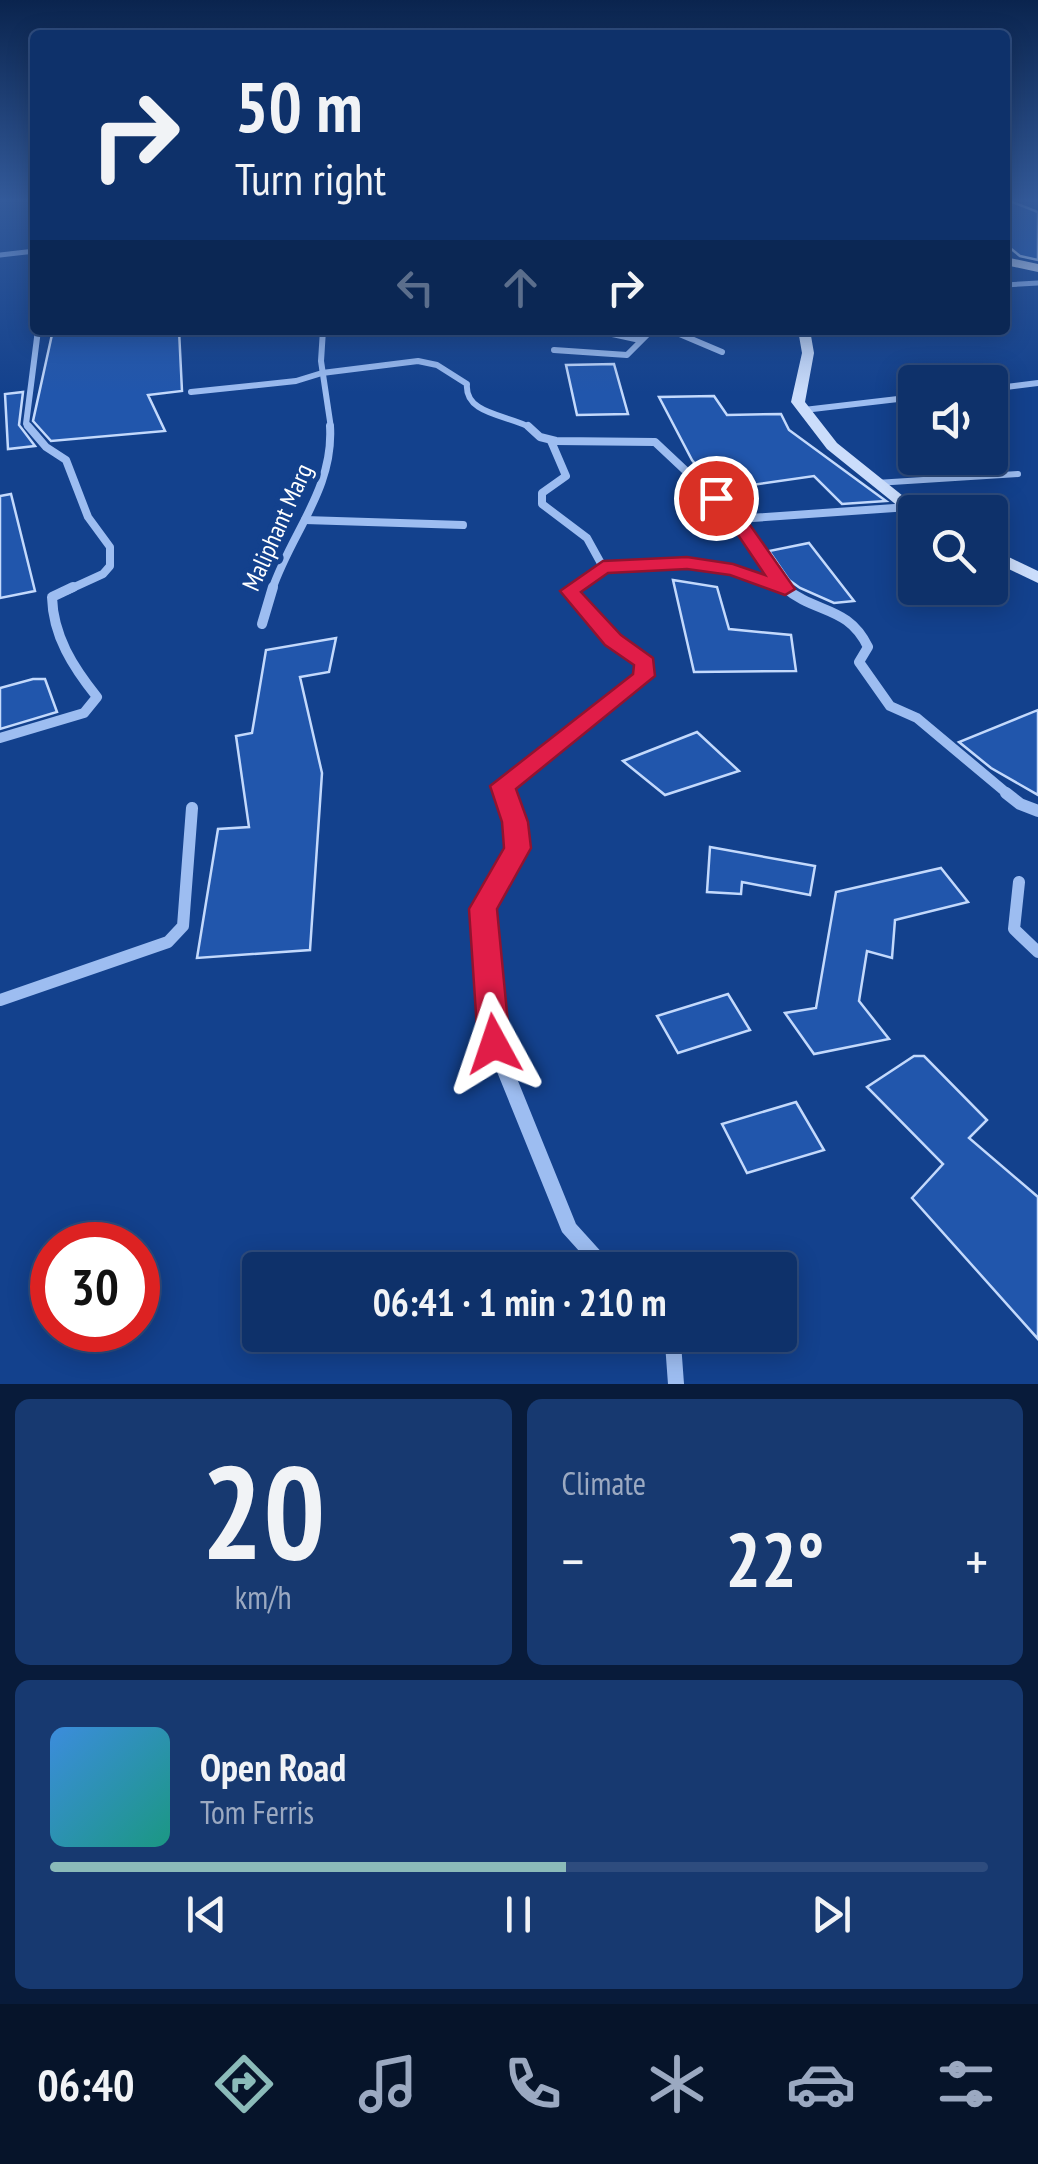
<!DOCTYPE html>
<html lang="en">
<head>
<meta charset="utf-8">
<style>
	:root { --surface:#0e316a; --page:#173970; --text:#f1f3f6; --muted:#9ba9c1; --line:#2e4c7e; --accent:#8bbbb9 }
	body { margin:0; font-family:"PT Sans Narrow",sans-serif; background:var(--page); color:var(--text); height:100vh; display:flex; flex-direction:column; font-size:38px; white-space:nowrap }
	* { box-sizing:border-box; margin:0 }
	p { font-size:32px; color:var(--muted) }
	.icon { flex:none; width:55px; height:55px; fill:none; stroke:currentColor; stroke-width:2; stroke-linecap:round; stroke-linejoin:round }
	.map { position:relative; height:1384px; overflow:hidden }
	.side { display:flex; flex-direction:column; gap:15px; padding:15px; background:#081b3a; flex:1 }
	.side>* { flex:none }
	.top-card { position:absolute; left:30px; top:30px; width:980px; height:305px; border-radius:10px; box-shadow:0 5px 25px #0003,0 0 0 2px var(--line); background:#0e316a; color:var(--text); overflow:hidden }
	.fabs { position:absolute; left:898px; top:365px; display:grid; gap:20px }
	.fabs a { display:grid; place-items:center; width:110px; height:110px; border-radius:10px; background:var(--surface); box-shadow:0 5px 25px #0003,0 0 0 2px var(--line); font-size:50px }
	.speed { position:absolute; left:30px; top:1222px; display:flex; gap:20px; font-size:50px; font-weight:700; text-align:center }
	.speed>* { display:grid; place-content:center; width:130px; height:130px; border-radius:50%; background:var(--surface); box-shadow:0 5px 25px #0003,0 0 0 2px var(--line); line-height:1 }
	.speed .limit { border:15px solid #d22; background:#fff; color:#111 }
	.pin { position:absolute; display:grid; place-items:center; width:85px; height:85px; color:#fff; margin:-42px; border:5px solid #fff; border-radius:50%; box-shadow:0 2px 10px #0007 }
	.me { position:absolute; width:110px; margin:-55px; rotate:355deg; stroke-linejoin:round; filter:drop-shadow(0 0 8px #0008) }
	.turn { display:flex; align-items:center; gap:35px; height:210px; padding:0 40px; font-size:45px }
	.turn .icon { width:130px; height:130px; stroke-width:2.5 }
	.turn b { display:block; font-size:70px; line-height:85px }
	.lanes { display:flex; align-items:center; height:95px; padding:0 40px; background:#0003; justify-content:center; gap:50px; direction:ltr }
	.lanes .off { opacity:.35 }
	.big { font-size:75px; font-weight:600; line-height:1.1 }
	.side .tile { flex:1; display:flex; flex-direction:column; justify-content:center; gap:15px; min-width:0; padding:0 35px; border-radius:15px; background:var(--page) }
	.side .dial { align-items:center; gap:0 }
	.dial b { font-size:130px; line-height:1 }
	.song { display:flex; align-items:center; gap:30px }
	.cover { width:120px; height:120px; border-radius:15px; background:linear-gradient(135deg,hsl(210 70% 55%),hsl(170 70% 35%)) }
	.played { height:10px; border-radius:5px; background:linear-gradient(90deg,var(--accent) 55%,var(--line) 55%) }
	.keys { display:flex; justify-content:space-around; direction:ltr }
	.heat { display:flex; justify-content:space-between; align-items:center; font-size:55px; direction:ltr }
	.side .tiles { flex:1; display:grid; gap:15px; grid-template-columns:1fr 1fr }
	.tile:last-child { grid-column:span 2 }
	.trip { position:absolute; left:242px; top:1252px; width:555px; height:100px; border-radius:10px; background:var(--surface); box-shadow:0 5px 25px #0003,0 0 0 2px var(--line); font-weight:600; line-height:100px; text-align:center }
	.tab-bar { display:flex; height:160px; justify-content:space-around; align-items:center; background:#06142a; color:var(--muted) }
	.tab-bar .icon { width:70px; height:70px }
	.tab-bar .on { color:var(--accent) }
	.tab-bar b { font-size:45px; color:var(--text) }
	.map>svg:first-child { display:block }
</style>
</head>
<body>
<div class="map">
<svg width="1038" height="1384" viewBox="0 0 1038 1384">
	<rect width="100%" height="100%" fill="#13418d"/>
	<g fill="#2156ac" stroke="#c3d9fc" stroke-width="2.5">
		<path d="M 1005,199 L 1038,212 L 1038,260 L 1020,256 L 1005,244 Z"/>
		<path d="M 53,330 L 179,330 L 182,391 L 148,395 L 165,431 L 51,441 L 33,421 Z"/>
		<path d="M 614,364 L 628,414 L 577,415 L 566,365 Z"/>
		<path d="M 23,392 L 19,425 L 35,446 L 8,449 L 5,394 Z"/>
		<path d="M 714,396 L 727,415 L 781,414 L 789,430 L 886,501 L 842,504 L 814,476 L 717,490 L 692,460 L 659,397 Z"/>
		<path d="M 11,494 L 35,591 L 0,598 L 0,496 Z"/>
		<path d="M 809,543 L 854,601 L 834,603 L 800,588 L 789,580 L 769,551 Z"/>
		<path d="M 673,580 L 717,587 L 729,629 L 791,635 L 796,671 L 694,672 Z"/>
		<path d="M 336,638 L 329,672 L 300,677 L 322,773 L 310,950 L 197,958 L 218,829 L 249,827 L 236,736 L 252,733 L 266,650 Z"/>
		<path d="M 33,679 L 45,679 L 57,712 L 0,729 L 0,688 Z"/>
		<path d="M 1038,710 L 1038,795 L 991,768 L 959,742 Z"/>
		<path d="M 697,732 L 739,771 L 665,795 L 623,761 Z"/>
		<path d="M 710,847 L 815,866 L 810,895 L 742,882 L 741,894 L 707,892 Z"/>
		<path d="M 941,868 L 968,902 L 895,920 L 892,958 L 867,951 L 859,1001 L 889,1039 L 814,1054 L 785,1013 L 816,1008 L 836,892 Z"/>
		<path d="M 728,994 L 750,1030 L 678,1053 L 657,1016 Z"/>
		<path d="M 914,1056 L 924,1056 L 987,1120 L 969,1138 L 1038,1197 L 1038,1339 L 912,1198 L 943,1164 L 867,1087 Z"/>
		<path d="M 796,1102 L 824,1150 L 747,1173 L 722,1124 Z"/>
	</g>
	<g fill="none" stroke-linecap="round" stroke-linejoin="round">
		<path stroke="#9dbdf1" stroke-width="6" d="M 876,483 L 1018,474"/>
		<g stroke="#9dbdf1" stroke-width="5">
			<path d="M 0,255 L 35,251"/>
			<path d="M 1005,285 L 1038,283"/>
		</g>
		<g stroke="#9dbdf1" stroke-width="6">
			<path d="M 323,330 L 321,361 L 331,428"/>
			<path d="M 594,330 L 640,340"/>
			<path d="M 670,330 L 722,352"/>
			<path d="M 554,350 L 627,355 L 652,330"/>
			<path d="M 990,389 L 1038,383"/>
			<path d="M 191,392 L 296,381 L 322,373 L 418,361 L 437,365 L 467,384 C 464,415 510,415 531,428"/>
			<path d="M 804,410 L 915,397"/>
			<path d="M 30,428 L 26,424 L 38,330"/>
		</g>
		<g stroke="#9dbdf1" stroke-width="8">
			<path d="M 28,426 L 46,447 L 66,460 L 88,517 L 110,547 L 110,566 L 103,574 L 68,590"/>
			<path d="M 528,426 L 540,437 L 556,441 L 655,442 L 737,519"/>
			<path d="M 551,441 L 566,476 L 542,493 L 542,504 L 587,538 L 603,567"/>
			<path d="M 305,520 L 463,525"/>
			<path d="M 272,590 C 291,533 334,489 330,426"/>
			<path d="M 571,590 L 603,567 L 687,563 L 733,570 L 785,589"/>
			<path d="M 787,590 L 737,519 L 909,507"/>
		</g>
		<g stroke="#9dbdf1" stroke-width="10">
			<path d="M 781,587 L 785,589"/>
			<path d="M 784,587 C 815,614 848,605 868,647 L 859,662 L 890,706 L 917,718 L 1009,795"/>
			<path d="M 262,624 L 273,587"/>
			<path d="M 0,738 L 84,713 L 97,697 C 73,667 53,636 52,597 L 73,587"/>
			<path d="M 506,795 L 503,786 L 644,676 L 645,663 L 613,640 L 570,591 L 575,587"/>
		</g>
		<g stroke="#9dbdf1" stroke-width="12">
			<path d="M 1006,793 L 1020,804 L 1038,811"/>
			<path d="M 1019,882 L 1014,929 L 1038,952"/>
			<path d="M 0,1000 L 168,942 L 183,926 L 192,808"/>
			<path d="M 499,1055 L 494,1044 L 483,909 L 517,848 L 515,822 L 505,793"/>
		</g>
		<g stroke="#9dbdf1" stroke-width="16">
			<path d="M 498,1053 L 569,1228 L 607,1270"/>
			<path d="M 665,1335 L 673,1343 L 676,1384"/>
		</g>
		<g fill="#cbddfb" fill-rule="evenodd">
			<path d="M 798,330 L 810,330 L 814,353 L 805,402 L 837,443 L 923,512 L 915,512 L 915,517 L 909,515 L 827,449 L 791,402 L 802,353 Z"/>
			<path d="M 990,548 L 1038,571 L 1038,583 L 990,560 Z"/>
		</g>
		<path fill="#e6eeff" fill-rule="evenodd" d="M 1005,257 L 1038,264 L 1038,272 L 1005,265 Z"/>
	</g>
	<linearGradient id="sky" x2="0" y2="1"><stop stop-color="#0a244e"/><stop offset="0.51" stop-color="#335a9a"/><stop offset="1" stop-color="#335a9a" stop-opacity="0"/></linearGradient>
	<rect width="1038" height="393" fill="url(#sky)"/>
	<path fill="#e11d48" stroke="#92132f" stroke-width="2.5" d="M 716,492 L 743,515 L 795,589 L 785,595 L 730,575 L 687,569 L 608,573 L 581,592 L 621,635 L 653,658 L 655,676 L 516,789 L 528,822 L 531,848 L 497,909 L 510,1044 L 505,1053 L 494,1057 L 482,1053 L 478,1044 L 469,909 L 504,848 L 502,822 L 490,786 L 633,674 L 634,665 L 605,645 L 560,591 L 603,561 L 687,557 L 733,564 L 765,575 L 730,523 L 707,498 Z"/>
	<g text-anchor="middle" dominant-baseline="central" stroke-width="10" stroke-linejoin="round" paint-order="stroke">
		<g font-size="25" fill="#fff" stroke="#13418d">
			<text transform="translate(277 527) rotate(-66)">Maliphant Marg</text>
		</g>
	</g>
</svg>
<div class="fabs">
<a><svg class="icon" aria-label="sound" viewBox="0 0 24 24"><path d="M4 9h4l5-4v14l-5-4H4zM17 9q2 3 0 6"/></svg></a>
<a><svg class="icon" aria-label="search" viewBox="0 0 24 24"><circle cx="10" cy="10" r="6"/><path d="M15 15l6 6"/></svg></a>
</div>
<div class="speed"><div class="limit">30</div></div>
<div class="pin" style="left:716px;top:498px;background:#d93025"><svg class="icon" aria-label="arrive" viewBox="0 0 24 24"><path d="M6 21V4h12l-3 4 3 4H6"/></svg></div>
<svg class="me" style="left:494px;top:1044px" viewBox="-20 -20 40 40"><path d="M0-17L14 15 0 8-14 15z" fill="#e11d48" stroke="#fff" stroke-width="4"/></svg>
<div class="trip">06:41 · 1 min · 210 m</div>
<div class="top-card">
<div class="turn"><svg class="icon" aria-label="right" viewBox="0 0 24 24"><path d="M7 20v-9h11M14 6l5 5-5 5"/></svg><div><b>50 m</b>Turn right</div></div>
<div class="lanes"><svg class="icon off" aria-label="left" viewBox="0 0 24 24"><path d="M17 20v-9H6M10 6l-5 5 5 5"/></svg><svg class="icon off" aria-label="ahead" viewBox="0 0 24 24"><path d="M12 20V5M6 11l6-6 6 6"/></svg><svg class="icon" aria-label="right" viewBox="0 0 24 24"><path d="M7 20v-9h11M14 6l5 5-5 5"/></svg></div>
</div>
</div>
<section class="side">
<div class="tiles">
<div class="tile dial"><b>20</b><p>km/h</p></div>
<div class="tile"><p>Climate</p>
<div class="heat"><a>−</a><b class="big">22°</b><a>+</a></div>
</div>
<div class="tile">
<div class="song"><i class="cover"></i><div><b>Open Road</b><p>Tom Ferris</p></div></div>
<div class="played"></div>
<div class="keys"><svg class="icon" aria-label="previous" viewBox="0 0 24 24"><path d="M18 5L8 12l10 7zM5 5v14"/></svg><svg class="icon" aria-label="pause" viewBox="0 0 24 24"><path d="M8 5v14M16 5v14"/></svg><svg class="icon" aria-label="next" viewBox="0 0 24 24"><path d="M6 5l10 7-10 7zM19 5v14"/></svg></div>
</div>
</div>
</section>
<nav class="tab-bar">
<b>06:40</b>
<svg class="icon on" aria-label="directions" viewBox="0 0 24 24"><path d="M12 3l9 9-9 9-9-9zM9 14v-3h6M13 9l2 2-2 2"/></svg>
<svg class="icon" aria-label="music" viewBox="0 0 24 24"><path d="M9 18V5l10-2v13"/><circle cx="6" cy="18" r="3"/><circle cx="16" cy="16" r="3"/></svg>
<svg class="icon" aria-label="phone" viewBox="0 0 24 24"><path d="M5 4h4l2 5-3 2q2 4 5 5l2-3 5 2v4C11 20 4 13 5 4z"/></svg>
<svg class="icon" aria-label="climate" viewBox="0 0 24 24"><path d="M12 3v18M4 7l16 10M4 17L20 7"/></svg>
<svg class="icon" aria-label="car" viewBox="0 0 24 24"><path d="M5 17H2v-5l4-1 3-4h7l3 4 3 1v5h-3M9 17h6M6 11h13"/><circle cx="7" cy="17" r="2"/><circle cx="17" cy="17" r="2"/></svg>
<svg class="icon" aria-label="filters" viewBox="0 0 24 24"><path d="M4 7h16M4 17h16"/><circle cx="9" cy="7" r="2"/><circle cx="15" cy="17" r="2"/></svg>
</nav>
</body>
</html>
